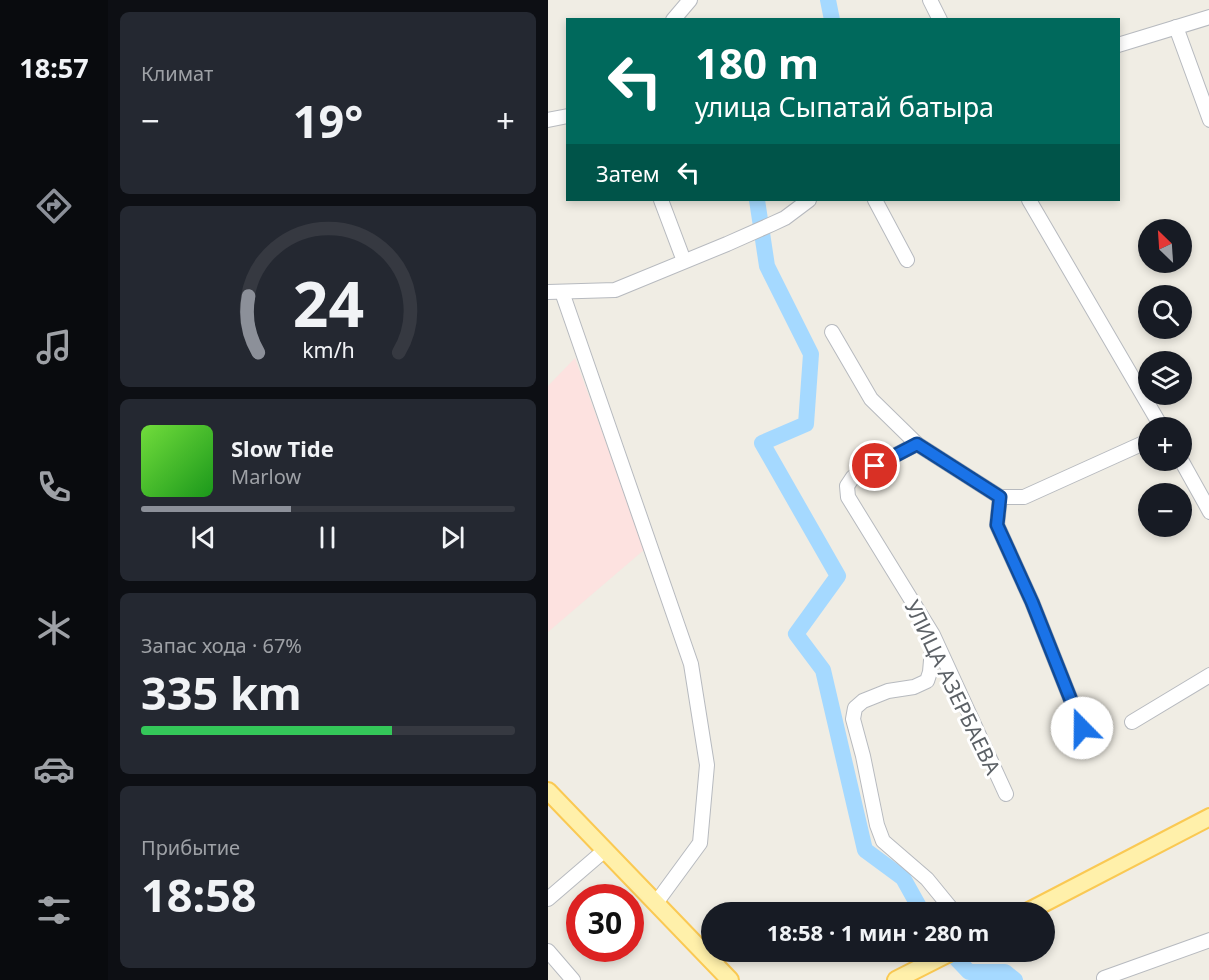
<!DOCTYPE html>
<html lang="ru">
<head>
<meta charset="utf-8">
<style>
	:root { --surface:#171b24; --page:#242831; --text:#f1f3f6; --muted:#9ea1a6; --line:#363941; --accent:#8c9099 }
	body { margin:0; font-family:"Noto Sans",sans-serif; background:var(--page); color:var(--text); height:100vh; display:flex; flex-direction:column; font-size:22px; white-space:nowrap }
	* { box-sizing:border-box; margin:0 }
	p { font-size:20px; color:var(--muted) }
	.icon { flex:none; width:33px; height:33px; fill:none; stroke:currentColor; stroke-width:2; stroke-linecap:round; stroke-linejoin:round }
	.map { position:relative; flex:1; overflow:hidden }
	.drawer { display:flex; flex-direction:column; gap:12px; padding:12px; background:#0d0f14; width:440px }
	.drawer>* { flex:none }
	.top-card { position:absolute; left:18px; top:18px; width:554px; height:183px; border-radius:0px; box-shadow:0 3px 9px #0003; background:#00695c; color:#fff; overflow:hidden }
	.needle { width:39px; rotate:335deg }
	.buttons { position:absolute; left:590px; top:219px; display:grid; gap:12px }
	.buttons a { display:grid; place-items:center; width:54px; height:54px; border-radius:50%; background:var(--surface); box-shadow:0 3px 9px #0003; font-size:30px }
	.speed { position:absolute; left:18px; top:884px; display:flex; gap:12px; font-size:30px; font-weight:700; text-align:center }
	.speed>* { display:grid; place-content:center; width:78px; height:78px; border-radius:50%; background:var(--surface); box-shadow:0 3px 9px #0003; line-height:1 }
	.speed .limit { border:9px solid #d22; background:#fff; color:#111 }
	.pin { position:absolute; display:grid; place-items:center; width:51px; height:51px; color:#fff; margin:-26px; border:3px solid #fff; border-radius:50%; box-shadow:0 2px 6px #0007 }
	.me { position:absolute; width:66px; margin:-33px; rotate:338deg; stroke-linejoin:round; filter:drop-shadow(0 0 4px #0008) }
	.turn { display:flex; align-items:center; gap:21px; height:126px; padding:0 30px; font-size:27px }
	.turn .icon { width:78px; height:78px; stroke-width:2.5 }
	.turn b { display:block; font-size:42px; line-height:51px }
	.then { display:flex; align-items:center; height:57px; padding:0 30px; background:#0003; gap:12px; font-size:22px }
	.big { font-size:45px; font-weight:700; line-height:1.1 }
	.drawer .card { flex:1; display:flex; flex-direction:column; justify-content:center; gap:9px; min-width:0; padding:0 21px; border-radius:9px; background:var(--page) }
	.drawer .dial { align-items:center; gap:0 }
	.dial svg { height:156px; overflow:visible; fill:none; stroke:var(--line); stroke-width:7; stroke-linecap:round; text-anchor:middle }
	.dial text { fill:var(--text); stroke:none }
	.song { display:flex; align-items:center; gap:18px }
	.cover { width:72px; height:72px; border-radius:9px; background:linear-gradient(135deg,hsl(100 70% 55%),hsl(120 70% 35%)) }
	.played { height:6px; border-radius:3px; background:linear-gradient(90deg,var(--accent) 40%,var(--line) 40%) }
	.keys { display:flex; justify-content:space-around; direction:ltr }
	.heat { display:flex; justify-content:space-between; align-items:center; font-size:33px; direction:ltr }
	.charge { height:9px; border-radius:4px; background:linear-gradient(90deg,#34c759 67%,var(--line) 0) }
	.trip { position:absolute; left:153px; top:902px; width:354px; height:60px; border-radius:30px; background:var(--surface); box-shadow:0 3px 9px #0003; font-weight:700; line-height:60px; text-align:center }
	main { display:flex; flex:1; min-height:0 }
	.tab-bar { display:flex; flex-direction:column; width:108px; justify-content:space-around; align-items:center; background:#090b0e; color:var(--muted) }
	.tab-bar .icon { width:42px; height:42px }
	.tab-bar .current { color:var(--accent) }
	.tab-bar b { font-size:27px; color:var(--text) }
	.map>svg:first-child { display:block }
</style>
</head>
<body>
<main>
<nav class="tab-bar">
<b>18:57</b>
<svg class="icon current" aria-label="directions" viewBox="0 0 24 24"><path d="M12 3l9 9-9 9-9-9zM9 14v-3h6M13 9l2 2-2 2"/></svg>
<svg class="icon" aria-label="music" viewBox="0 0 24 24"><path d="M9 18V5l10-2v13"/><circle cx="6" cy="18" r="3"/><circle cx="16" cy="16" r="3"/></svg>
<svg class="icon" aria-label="phone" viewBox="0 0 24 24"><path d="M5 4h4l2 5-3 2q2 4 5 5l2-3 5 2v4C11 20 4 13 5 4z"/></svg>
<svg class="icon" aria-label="climate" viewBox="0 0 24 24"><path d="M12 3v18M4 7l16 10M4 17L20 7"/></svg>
<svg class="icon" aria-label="car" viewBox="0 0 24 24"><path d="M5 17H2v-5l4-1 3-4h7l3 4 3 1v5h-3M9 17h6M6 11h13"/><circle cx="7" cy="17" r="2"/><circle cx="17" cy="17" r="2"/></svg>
<svg class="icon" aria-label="filters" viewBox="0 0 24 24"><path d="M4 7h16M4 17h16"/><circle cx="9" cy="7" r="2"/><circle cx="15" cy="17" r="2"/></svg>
</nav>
<section class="drawer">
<div class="card"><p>Климат</p>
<div class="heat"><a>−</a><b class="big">19°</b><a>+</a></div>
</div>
<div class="card dial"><svg viewBox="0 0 100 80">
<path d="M14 69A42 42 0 1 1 86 69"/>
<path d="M14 69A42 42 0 0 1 9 40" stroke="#8c9099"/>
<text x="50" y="56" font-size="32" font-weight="700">24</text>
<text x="50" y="72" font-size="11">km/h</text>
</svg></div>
<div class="card">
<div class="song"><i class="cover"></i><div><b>Slow Tide</b><p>Marlow</p></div></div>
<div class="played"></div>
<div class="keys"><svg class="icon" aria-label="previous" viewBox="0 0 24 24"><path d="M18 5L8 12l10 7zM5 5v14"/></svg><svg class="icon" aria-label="pause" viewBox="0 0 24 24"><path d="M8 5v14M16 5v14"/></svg><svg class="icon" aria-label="next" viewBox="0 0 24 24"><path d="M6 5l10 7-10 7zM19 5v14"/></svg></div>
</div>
<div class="card"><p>Запас хода · 67%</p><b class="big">335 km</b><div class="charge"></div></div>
<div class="card"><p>Прибытие</p><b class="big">18:58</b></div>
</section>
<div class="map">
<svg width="662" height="980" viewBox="0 0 662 980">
	<rect width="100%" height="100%" fill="#f0ede4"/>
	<path fill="#fde2e0" d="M 27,358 L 97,549 L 0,632 L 0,386 Z"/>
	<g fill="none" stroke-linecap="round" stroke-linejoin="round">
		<g stroke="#a5d9ff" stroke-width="16">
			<path d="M 280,0 L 284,20"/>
			<path d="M 209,200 L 219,266 L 263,354 L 258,424 L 214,443 L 290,576 L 248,634 L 275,670 L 317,850 L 355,878 L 374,912"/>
			<path d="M 401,951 L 421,972 L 457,972 L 467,980"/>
		</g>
		<defs>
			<g id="minor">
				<path d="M 382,0 L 392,20"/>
				<path d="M 125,20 L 142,0"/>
				<path d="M 628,27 L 662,120"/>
				<path d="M 570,45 L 662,17"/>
				<path d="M 0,120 L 20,116"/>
				<path d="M 113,200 L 136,261"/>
				<path d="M 327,200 L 359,260"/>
				<path d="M 481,200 L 614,428"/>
				<path d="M 0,292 L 67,290 L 179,244 L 224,224 L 237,218 L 261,200"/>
				<path d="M 14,292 L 143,664 L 159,765 L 152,843 L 108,903"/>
				<path d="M 284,332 L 323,399 L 369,444"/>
				<path d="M 633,460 L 662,512"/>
				<path d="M 452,497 L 449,525 L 484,602 L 534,728"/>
				<path d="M 385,637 L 382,672 L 379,681 L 366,687 L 340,691 L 315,701 L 307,708 L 305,719 L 315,756 L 329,825 L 335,841 L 379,879 L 406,912"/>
				<path d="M 584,722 L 662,675"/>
				<path d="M 458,794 L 385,635 L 300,497 L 299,486 L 305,477 L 369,444 L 452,497 L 476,497 L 600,441"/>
				<path d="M 0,899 L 57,850"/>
				<path d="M 0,951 L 25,980"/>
				<path d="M 556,978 L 662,940"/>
			</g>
			<g id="major">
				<path d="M 0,791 L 182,980"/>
				<path d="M 479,912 L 662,817"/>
				<path d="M 348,980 L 405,951"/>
			</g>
		</defs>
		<use href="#minor" stroke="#b7babf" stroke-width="16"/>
		<use href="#major" stroke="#fac953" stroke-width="20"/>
		<use href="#minor" stroke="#fff" stroke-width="14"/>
		<use href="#major" stroke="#fff0aa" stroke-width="16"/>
	</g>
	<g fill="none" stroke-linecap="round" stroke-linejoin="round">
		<defs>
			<path id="route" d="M 327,466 L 369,444 L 452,497 L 449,525 L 484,602 L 534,728"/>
		</defs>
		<use href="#route" stroke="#114b97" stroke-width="15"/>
		<use href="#route" stroke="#1a73e8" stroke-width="10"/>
	</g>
	<g text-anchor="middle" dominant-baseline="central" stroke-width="6" stroke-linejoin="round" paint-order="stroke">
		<g font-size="21" fill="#5c6166" stroke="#fff">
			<text transform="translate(405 687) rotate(64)">УЛИЦА АЗЕРБАЕВА</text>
		</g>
	</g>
</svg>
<div class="buttons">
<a><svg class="needle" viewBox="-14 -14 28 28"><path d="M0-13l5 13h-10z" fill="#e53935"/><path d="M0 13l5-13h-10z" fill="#9ea1a6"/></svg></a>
<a><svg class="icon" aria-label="search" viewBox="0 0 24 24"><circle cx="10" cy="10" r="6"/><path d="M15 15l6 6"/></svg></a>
<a><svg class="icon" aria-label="layers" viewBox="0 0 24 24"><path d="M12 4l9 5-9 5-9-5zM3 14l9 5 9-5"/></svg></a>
<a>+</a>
<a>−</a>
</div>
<div class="speed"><div class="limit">30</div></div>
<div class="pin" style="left:327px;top:466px;background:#d93025"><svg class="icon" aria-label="arrive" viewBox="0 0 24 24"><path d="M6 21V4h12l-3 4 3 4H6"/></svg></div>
<svg class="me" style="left:534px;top:728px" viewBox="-20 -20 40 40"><circle r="19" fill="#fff"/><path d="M0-13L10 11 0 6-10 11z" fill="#1a73e8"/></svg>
<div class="trip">18:58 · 1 мин · 280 m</div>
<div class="top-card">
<div class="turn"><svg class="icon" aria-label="left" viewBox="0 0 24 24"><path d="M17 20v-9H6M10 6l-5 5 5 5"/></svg><div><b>180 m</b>улица Сыпатай батыра</div></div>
<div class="then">Затем<svg class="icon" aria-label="left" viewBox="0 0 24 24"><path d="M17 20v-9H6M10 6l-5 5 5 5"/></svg></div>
</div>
</div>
</main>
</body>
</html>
